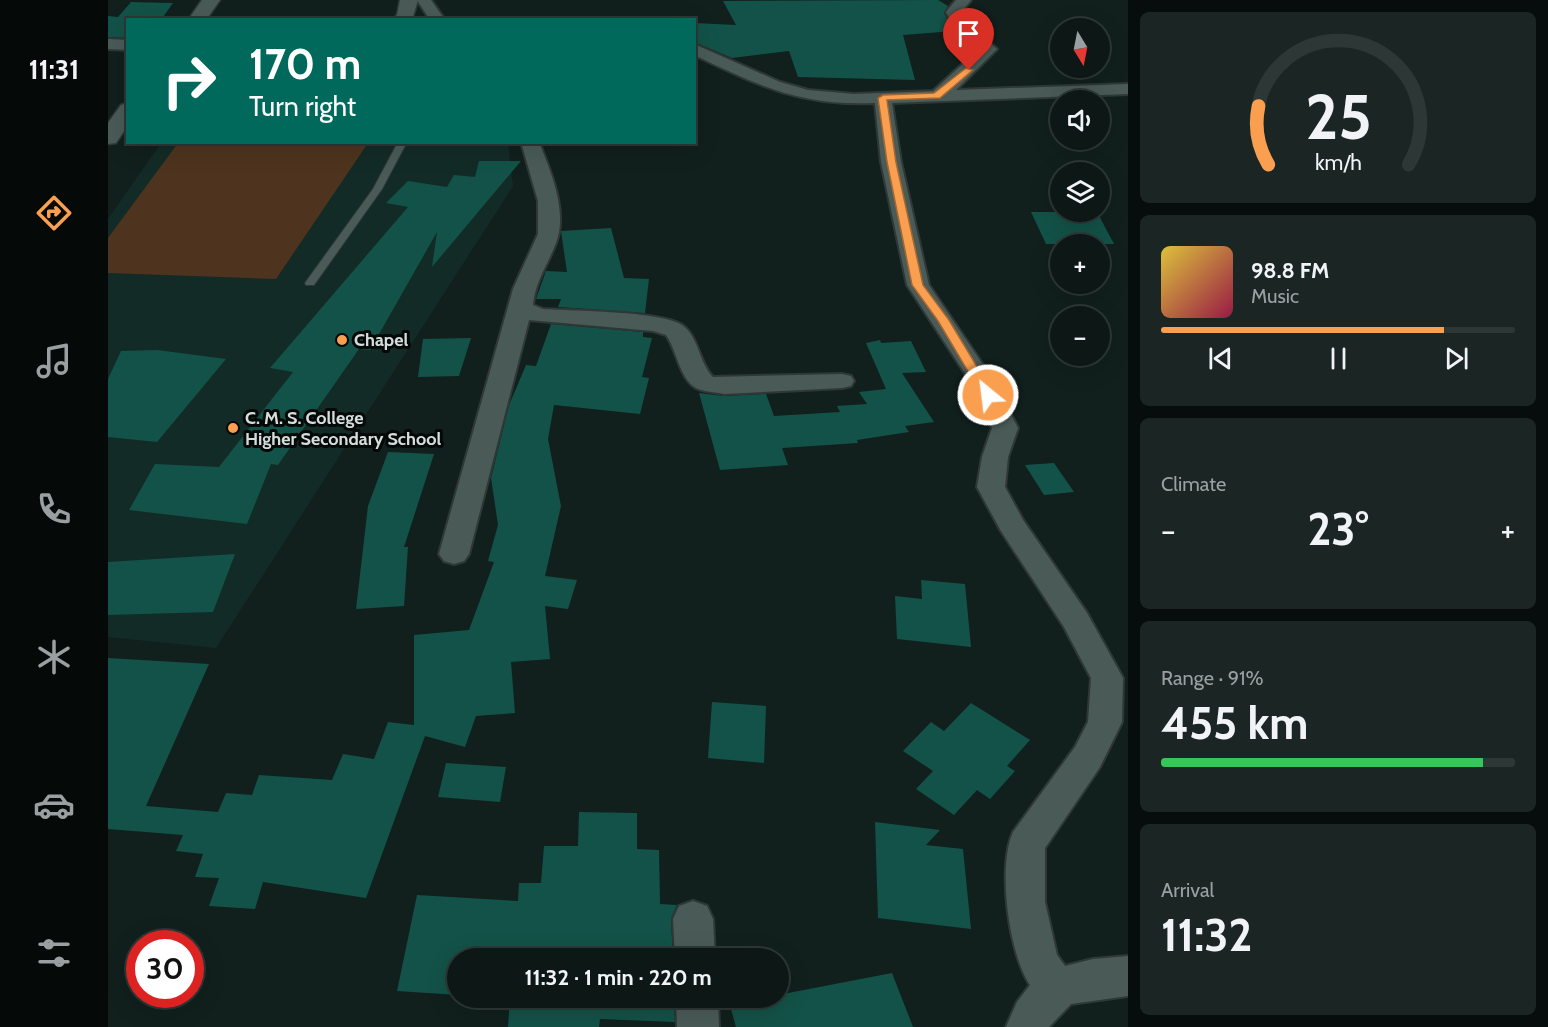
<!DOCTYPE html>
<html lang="en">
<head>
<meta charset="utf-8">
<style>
	:root { --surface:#0d1816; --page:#1b2523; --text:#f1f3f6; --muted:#9aa0a1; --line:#2d3735; --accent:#fa9f4f }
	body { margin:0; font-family:Cabin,sans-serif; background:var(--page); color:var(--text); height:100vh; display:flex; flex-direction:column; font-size:22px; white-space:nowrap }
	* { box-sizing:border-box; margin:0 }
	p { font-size:20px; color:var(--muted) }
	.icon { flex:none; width:33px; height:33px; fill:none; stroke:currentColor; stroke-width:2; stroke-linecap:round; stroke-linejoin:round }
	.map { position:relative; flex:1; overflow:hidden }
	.panel { display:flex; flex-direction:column; gap:12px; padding:12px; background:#070d0c; width:420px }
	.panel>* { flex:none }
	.banner { position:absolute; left:18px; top:18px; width:570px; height:126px; border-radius:0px; box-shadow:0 6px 24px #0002,0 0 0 2px var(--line); background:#00695c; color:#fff; overflow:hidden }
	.needle { width:39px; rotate:170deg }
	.controls { position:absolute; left:942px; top:18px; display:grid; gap:12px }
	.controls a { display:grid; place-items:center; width:60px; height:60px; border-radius:50%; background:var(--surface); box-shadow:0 6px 24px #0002,0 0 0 2px var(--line); font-size:30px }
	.speed { position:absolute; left:18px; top:930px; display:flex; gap:12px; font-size:30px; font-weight:700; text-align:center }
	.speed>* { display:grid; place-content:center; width:78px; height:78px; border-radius:50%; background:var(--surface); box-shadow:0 6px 24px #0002,0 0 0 2px var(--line); line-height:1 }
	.speed .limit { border:9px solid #d22; background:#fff; color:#111 }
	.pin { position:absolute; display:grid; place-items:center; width:51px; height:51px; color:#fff; margin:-62px -26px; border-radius:50% 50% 50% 0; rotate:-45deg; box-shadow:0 0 6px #0007 }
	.pin .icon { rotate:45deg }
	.me { position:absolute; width:66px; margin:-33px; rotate:331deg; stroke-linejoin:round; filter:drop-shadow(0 0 4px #0008) }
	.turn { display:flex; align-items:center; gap:21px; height:126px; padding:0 24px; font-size:27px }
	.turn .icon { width:78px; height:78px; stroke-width:2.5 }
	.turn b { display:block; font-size:42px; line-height:51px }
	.big { font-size:45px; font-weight:700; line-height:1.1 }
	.panel .tile { flex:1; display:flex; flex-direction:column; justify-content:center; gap:9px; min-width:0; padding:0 21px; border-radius:9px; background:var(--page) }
	.panel .dial { align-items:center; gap:0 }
	.dial svg { height:156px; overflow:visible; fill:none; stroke:var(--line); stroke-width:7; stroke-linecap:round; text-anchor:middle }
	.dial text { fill:var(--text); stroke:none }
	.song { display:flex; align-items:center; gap:18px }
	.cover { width:72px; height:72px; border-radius:9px; background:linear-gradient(135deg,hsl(50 70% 55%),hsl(340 70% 35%)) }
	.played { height:6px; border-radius:3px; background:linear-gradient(90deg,var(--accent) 80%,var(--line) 80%) }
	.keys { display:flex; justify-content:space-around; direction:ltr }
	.heat { display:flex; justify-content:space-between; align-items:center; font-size:33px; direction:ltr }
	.charge { height:9px; border-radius:4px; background:linear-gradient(90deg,#34c759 91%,var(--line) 0) }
	.trip { position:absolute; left:339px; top:948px; width:342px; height:60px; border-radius:30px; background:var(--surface); box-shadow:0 6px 24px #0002,0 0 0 2px var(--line); font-weight:700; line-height:60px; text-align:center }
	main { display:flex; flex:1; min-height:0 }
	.dock { display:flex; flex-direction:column; width:108px; justify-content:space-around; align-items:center; background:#050a09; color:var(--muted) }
	.dock .icon { width:42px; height:42px }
	.dock .selected { color:var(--accent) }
	.dock b { font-size:27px; color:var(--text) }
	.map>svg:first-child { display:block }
</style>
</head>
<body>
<main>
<nav class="dock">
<b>11:31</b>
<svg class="icon selected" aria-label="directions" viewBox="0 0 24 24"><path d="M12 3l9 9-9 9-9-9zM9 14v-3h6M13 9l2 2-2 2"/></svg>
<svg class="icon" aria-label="music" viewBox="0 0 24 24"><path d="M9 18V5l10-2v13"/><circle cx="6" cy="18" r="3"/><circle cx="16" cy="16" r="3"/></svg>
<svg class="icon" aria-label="phone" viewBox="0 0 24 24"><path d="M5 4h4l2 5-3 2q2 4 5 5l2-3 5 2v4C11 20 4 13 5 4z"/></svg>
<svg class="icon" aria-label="climate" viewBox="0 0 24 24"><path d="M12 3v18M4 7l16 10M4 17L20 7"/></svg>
<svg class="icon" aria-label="car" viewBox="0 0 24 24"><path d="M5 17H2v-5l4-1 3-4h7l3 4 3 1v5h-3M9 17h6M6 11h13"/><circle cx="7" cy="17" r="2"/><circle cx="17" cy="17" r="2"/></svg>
<svg class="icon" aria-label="filters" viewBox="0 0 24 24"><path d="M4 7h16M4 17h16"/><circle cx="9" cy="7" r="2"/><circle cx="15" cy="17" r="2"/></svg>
</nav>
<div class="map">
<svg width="1020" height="1027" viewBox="0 0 1020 1027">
	<rect width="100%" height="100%" fill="#11201d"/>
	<path fill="#132b26" d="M 53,143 L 400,143 L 405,186 L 108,648 L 0,637 L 0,219 Z"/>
	<path fill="#4e341e" d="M 70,143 L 70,142 L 260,143 L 168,279 L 0,273 L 0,238 Z"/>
	<g fill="#135248">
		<path d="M 830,0 L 840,6 L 836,13 L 846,31 L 795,35 L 807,80 L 690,77 L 681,51 L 624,58 L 586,42 L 586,23 L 628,25 L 615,1 Z"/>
		<path d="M 23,2 L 65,3 L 53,20 L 20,20 L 20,38 L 0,37 L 0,16 L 10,17 Z"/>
		<path d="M 371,161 L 413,161 L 324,267 L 329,232 L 262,350 L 251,349 L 170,465 L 163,464 L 139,524 L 21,510 L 47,464 L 111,467 L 185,372 L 162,368 L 300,207 L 278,203 L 300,181 L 339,187 L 346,175 L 367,177 Z"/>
		<path d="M 923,212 L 989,212 L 1006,244 L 938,244 Z"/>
		<path d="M 503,228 L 516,278 L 541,279 L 537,313 L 450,307 L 453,299 L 428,299 L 438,271 L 459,272 L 453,231 Z"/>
		<path d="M 443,324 L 535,332 L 535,337 L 544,338 L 534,377 L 541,378 L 532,414 L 446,405 L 440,439 L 453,506 L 437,576 L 469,580 L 460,609 L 437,606 L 442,659 L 403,662 L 407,713 L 368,716 L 357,747 L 317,736 L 258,898 L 155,882 L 147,909 L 101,906 L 111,878 L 87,877 L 95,854 L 68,851 L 75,835 L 0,829 L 0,658 L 101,664 L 38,806 L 110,812 L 118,793 L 144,795 L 151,775 L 224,780 L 235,754 L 266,759 L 280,722 L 306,725 L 306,635 L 361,630 L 386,562 L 380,561 L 390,525 L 383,478 L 401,405 L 418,365 L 428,366 Z"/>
		<path d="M 363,338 L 351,376 L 310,377 L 315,339 Z"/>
		<path d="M 772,340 L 773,343 L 803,341 L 818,372 L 794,373 L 826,422 L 797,426 L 801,432 L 749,440 L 750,443 L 674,448 L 680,465 L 612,470 L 591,393 L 616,396 L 658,394 L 666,416 L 732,412 L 729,406 L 759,404 L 751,392 L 778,389 L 758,343 Z"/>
		<path d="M 49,350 L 118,359 L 49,442 L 0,437 L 0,379 L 13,351 Z"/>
		<path d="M 280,452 L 326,454 L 296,547 L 300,547 L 296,606 L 248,609 L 260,506 Z"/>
		<path d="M 946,463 L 966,492 L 936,495 L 917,465 Z"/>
		<path d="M 127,554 L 105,612 L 0,615 L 0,562 Z"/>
		<path d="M 813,580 L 857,584 L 863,647 L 789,639 L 787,596 L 814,599 Z"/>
		<path d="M 604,702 L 658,706 L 656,763 L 600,758 Z"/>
		<path d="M 863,703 L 922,740 L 899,766 L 907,771 L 882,799 L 869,790 L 846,815 L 808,789 L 825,771 L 795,751 L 823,722 L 836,731 Z"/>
		<path d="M 338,763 L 398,767 L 392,802 L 330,797 Z"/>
		<path d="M 471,812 L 529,813 L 529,849 L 551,850 L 552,904 L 569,905 L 563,919 L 565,958 L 350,958 L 350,995 L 289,991 L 309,895 L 410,901 L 411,883 L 433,883 L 436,846 L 470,846 Z"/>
		<path d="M 767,822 L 832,830 L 818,845 L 855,849 L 863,929 L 770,918 Z"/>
		<path d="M 784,973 L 805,1027 L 628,1027 L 620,998 L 670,998 L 670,977 L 675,994 Z"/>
		<path d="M 402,998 L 566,998 L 567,1022 L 492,1019 L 491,1027 L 400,1027 Z"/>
	</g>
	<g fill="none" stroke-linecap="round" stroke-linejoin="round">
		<defs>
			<path id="service" d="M 290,142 L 299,142 L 274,189 L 206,285 L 198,285 L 197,283 L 265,189 Z"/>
			<g id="minor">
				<path d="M 309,0 L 323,0 L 337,20 L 322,20 Z"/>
				<path d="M 848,0 L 863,0 L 854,12 L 859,24 L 889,49 L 848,90 L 1020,84 L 1020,94 L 784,103 L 793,162 L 821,285 L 884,378 L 910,428 L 900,457 L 897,487 L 915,520 L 979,613 L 1015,678 L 1014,722 L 992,767 L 937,848 L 937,902 L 949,955 L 957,966 L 985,959 L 1020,956 L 1020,996 L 963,1004 L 941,1027 L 898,1027 L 909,1002 L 922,985 C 901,954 889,867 905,832 L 967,747 L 980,722 L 983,678 L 956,627 L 893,531 L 869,487 L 874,457 L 884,428 L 860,378 L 799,285 L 773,162 L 767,103 C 692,106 652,86 586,55 L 586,44 L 672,82 L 700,90 L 746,94 L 825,91 L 871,49 L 847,29 L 838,12 Z"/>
				<path d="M 0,39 L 20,40 L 20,50 L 0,49 Z"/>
				<path d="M 413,142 L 431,142 C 443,172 460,212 448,243 C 440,264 427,282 425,305 L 435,309 C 464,311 553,311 574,325 C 591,337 591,363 605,377 L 734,374 L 743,376 L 746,381 L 743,386 L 734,388 L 616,394 C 608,392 595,392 588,388 C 571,378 569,350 558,335 L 545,331 L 421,320 L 361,554 L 356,561 L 346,564 L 336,561 L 331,554 L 405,289 L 430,234 L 430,201 Z"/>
				<path d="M 585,901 L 599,906 L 605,919 L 607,958 L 567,958 L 565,919 L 571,906 Z"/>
				<path d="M 568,998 L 610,998 L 611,1027 L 569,1027 Z"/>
			</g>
			<g id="secondary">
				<path d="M 94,0 L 112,0 L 98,20 L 80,20 Z"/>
				<path d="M 292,0 L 310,0 L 304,20 L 284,20 L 289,15 Z"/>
				<path d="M 20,103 L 20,125 L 8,143 L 0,144 L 0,123 L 13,105 Z"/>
			</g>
		</defs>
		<use href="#service" stroke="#2f3836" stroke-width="2"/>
		<use href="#minor" stroke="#2f3836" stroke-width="4"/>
		<use href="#secondary" stroke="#2f3836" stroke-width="3"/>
		<use href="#service" fill="#4a5b57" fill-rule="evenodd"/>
		<use href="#minor" fill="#4a5b57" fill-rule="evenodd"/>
		<use href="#secondary" fill="#4a5b57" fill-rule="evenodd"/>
	</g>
	<path fill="#fa9f4f" stroke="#a26733" stroke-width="1.5" d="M 858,68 L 865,70 L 832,98 L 779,100 L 788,162 L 815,285 L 841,320 L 886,395 L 880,398 L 874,395 L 830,321 L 804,285 L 779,162 L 770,98 L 775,95 L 826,93 Z"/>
	<g fill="#fa9f4f" stroke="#040807" stroke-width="2">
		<circle cx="234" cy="340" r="6"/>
		<circle cx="125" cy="428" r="6"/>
	</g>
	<g text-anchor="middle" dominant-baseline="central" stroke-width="6" stroke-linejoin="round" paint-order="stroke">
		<g font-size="18" font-weight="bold" fill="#d4dddb" stroke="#040807" text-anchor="start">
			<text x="246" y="340">Chapel</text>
			<text x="137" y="418">C. M. S. College<tspan x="137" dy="21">Higher Secondary School</tspan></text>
		</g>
	</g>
</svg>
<div class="controls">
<a><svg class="needle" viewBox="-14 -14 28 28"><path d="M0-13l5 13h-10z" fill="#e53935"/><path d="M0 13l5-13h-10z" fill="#9aa0a1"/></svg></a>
<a><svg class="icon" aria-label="sound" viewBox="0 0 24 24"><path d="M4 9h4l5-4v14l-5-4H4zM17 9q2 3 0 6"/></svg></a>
<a><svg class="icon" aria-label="layers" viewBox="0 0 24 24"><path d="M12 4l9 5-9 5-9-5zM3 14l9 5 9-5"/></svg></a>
<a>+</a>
<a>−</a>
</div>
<div class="speed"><div class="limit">30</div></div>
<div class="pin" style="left:861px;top:70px;background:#d93025"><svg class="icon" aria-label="arrive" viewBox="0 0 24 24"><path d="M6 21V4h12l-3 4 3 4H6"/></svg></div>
<svg class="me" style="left:880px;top:395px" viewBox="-20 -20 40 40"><circle r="17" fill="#fa9f4f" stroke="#fff" stroke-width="3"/><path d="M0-11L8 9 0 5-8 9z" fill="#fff"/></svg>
<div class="trip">11:32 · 1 min · 220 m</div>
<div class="banner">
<div class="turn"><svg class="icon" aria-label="right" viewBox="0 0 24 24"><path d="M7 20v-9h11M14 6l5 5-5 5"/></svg><div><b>170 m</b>Turn right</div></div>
</div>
</div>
<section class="panel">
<div class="tile dial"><svg viewBox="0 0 100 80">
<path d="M14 69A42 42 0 1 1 86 69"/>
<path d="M14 69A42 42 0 0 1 9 39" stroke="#fa9f4f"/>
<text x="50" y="56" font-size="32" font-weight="700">25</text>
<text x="50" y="72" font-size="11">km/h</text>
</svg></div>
<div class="tile">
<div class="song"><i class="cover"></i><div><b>98.8 FM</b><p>Music</p></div></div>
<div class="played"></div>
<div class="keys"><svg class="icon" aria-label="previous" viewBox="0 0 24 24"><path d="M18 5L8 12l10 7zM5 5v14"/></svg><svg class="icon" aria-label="pause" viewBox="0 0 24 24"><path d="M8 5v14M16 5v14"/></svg><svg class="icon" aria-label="next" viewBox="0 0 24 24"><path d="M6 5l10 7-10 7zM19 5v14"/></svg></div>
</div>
<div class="tile"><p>Climate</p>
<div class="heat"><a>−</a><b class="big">23°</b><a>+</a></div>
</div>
<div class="tile"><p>Range · 91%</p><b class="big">455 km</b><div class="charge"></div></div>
<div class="tile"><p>Arrival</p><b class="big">11:32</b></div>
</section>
</main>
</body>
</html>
